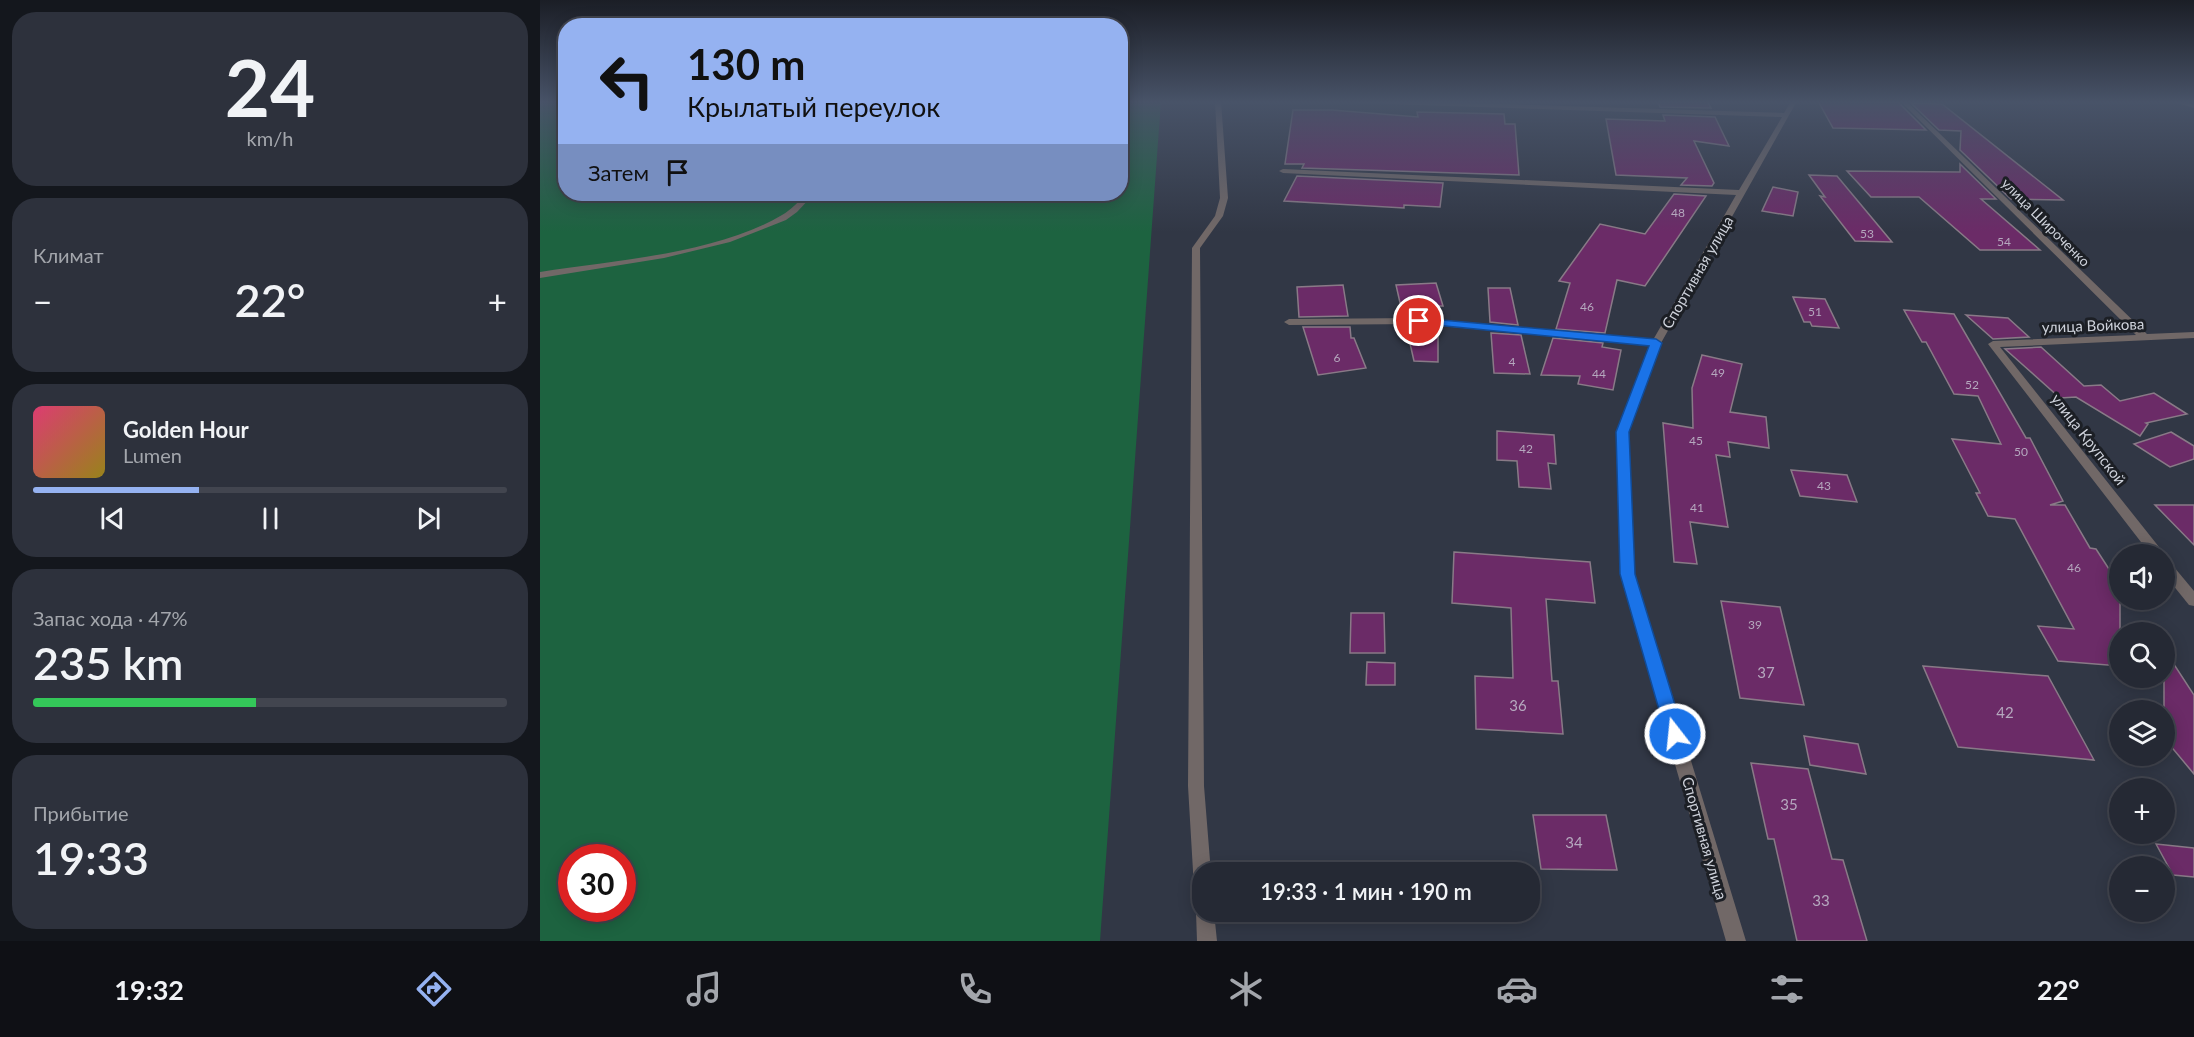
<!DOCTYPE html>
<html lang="ru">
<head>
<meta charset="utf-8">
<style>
	:root { --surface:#252934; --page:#2d313c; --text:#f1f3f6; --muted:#a3a6ac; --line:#42454f; --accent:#95b2f1 }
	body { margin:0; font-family:Lato,sans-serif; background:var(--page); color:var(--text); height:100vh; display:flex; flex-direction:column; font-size:22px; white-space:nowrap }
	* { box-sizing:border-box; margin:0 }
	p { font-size:20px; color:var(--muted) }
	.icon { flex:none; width:33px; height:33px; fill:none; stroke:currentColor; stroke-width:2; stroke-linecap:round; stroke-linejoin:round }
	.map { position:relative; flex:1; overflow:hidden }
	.drawer { display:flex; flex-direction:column; gap:12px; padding:12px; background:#14171d; width:540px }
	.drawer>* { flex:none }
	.top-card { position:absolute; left:18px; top:18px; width:570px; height:183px; border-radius:24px; box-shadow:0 3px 15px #0003,0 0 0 2px var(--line); background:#95b2f1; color:#111; overflow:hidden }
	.fabs { position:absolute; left:1569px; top:544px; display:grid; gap:12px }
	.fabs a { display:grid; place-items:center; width:66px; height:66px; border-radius:50%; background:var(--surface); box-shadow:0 3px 15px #0003,0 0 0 2px var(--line); font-size:30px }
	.speed { position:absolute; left:18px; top:844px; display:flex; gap:12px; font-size:30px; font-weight:700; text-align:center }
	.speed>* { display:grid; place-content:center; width:78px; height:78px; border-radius:50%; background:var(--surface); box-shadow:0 3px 15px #0003,0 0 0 2px var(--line); line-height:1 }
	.speed .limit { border:9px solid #d22; background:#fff; color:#111 }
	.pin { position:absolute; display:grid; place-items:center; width:51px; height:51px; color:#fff; margin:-26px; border:3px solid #fff; border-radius:50%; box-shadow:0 2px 6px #0007 }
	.me { position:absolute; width:66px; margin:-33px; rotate:344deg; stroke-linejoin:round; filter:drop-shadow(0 0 4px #0008) }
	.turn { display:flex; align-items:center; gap:21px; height:126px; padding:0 30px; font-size:27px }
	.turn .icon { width:78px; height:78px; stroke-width:2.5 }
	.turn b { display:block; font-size:42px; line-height:51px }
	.then { display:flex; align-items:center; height:57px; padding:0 30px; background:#0003; gap:12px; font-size:22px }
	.big { font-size:45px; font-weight:600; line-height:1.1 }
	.drawer .card { flex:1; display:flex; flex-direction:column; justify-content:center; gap:9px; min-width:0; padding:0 21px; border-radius:24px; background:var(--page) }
	.drawer .dial { align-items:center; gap:0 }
	.dial b { font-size:78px; line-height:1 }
	.song { display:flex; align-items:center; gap:18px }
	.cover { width:72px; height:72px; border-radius:9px; background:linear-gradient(135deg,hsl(340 70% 55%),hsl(50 70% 35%)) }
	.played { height:6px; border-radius:3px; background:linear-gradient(90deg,var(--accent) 35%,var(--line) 35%) }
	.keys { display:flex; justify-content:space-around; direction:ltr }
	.heat { display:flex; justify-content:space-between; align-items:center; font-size:33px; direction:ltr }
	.charge { height:9px; border-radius:4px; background:linear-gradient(90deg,#34c759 47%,var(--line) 0) }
	.trip { position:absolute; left:652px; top:862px; width:348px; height:60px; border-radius:24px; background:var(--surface); box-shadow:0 3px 15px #0003,0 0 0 2px var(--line); font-weight:600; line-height:60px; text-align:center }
	.tab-bar { display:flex; height:96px; justify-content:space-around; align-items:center; background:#0f1015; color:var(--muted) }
	.tab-bar .icon { width:42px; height:42px }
	.tab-bar .on { color:var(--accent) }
	.tab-bar b { font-size:27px; color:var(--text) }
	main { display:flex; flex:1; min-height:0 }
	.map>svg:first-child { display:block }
</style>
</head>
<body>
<main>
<section class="drawer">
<div class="card dial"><b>24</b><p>km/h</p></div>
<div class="card"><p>Климат</p>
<div class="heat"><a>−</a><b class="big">22°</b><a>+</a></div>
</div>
<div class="card">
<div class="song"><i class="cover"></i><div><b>Golden Hour</b><p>Lumen</p></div></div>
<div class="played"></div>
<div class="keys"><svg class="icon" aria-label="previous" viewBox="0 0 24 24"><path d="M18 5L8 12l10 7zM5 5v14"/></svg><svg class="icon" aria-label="pause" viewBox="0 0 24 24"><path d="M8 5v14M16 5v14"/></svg><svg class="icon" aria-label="next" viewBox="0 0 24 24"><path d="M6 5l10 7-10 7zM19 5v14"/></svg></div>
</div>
<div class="card"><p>Запас хода · 47%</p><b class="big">235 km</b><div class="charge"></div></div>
<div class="card"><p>Прибытие</p><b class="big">19:33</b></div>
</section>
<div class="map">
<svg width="1654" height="941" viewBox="0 0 1654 941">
	<rect width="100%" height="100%" fill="#313745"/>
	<path fill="#1d6340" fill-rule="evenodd" d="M 0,101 L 25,101 L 26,194 L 580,194 L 581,101 L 621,101 L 560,941 L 0,941 ZM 32,858 L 82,858 L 82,909 L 32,909 Z"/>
	<g fill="#6b2b67" stroke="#897a87" stroke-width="1.5">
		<path d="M 1118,101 L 1167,101 L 1171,108 L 1120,107 Z"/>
		<path d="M 1278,101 L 1358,102 L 1386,130 L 1293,128 Z"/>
		<path d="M 1371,103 L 1402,104 L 1523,200 L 1471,199 L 1420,150 L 1421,131 L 1399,130 Z"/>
		<path d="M 753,110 L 792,110 L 878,117 L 877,112 L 964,114 L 965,124 L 975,124 L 979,175 L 762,168 L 764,164 L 745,164 Z"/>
		<path d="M 1123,115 L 1175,117 L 1189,146 L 1154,141 L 1174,183 L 1172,186 L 1141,185 L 1147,178 L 1076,175 L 1066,119 L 1125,121 Z"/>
		<path d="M 1420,164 L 1456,199 L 1441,199 L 1500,250 L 1440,250 L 1379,197 L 1331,197 L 1307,171 L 1420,172 Z"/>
		<path d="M 1269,175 L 1297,176 L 1352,242 L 1315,241 L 1280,196 L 1285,197 Z"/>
		<path d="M 757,176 L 903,183 L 900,207 L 864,205 L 864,208 L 744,201 Z"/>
		<path d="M 1233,187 L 1258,192 L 1253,216 L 1222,211 Z"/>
		<path d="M 1134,194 L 1166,196 L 1105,286 L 1077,280 L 1065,333 L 1016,329 L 1030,283 L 1019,281 L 1060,224 L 1105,234 Z"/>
		<path d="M 896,283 L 903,306 L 899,306 L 898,318 L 863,316 L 856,285 Z"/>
		<path d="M 803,285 L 808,316 L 759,317 L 757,287 Z"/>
		<path d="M 948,288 L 970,288 L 978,325 L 950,322 Z"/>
		<path d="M 1253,297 L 1285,299 L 1299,328 L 1272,326 L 1270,322 L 1264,322 Z"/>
		<path d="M 1364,310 L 1414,314 L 1486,438 L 1490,438 L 1523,501 L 1510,505 L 1525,505 L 1550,548 L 1556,549 L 1580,586 L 1580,666 L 1518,661 L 1498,626 L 1534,629 L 1475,519 L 1448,516 L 1436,493 L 1440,493 L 1412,439 L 1461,444 L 1438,396 L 1414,394 L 1386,342 L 1382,342 Z"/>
		<path d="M 1426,315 L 1468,318 L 1489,337 L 1453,339 Z"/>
		<path d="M 866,326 L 898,328 L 898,362 L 874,361 Z"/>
		<path d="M 763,327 L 810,327 L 811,338 L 814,338 L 826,368 L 778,375 Z"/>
		<path d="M 951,333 L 981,335 L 990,374 L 954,373 Z"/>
		<path d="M 1013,338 L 1063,343 L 1062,347 L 1081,350 L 1073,390 L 1038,384 L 1040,376 L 1001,375 Z"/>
		<path d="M 1501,347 L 1544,386 L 1561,385 L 1580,401 L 1614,393 L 1647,414 L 1606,423 L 1608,424 L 1600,436 L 1536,397 L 1520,398 L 1465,349 Z"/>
		<path d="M 1162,355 L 1202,364 L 1190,412 L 1226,417 L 1229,448 L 1188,442 L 1190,457 L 1176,455 L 1188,527 L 1150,522 L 1157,564 L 1134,562 L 1123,423 L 1153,428 L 1152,388 Z"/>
		<path d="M 957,431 L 1014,435 L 1016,464 L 1008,463 L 1011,489 L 979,487 L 977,461 L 957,460 Z"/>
		<path d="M 1631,432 L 1654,446 L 1654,459 L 1630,467 L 1594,444 Z"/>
		<path d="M 1251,470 L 1307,475 L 1317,502 L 1260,496 Z"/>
		<path d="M 1615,505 L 1654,505 L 1654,545 Z"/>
		<path d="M 914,552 L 1050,562 L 1055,603 L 1006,599 L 1012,681 L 1018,681 L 1023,734 L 936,729 L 935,676 L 973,678 L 971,608 L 912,603 Z"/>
		<path d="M 1181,601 L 1240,607 L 1264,705 L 1200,698 Z"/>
		<path d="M 811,613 L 844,613 L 845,653 L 810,653 Z"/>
		<path d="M 1624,649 L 1654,695 L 1654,774 L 1624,738 Z"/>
		<path d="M 827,662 L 855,663 L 855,685 L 826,685 Z"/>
		<path d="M 1383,666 L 1508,676 L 1554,760 L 1418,747 Z"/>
		<path d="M 1264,736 L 1318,744 L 1326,774 L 1270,765 Z"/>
		<path d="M 1211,763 L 1268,769 L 1292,859 L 1303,860 L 1327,941 L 1257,941 L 1234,839 L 1228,839 Z"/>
		<path d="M 993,815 L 1066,815 L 1077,870 L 1001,869 Z"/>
		<path d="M 1616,844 L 1654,848 L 1654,877 L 1633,875 Z"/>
	</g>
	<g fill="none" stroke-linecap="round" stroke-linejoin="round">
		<path fill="#716867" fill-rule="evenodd" d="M 266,194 L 274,194 L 257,212 L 246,220 L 190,242 L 124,258 L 0,278 L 0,272 C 75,260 176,254 242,215 C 251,210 259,201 266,194 Z"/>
		<g fill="#716867" fill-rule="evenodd">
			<path d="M 675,101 L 681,101 L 688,198 L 683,216 L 660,248 L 664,786 L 671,873 L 663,873 L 663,897 L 657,894 L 654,888 L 648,786 L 652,248 L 675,216 L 680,198 Z"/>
			<path d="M 814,101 L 866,101 L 1244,113 L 1251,101 L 1257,101 L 1121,343 L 1088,432 L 1094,574 L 1206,941 L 1186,941 L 1080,574 L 1076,432 L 1110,345 L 879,324 L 749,325 L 744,322 L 749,319 L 879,318 L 1113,340 L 1196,195 L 743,173 L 739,171 L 743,169 L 1199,190 L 1242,117 L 817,103 Z"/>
			<path d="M 1360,101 L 1366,101 L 1607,334 L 1654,332 L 1654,338 L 1460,347 L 1623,552 L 1625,555 L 1611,555 L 1448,344 L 1453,341 L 1596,335 Z"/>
			<path d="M 1631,101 L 1640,101 L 1654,104 L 1654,108 Z"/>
			<path d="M 1624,559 L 1629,561 L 1654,591 L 1654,606 L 1649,605 L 1624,574 Z"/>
			<path d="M 663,903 L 663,912 L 674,912 L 677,941 L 657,941 L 656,912 L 658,905 Z"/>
		</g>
	</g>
	<linearGradient id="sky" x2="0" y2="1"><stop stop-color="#1b1e26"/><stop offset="0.44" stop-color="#485368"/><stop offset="1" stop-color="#485368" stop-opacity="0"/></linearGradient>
	<rect width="1654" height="232" fill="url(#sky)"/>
	<path fill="#1a73e8" stroke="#114b97" stroke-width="1.5" d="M 879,318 L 1116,339 L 1122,343 L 1089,432 L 1095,574 L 1144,734 L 1141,740 L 1135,742 L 1128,740 L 1126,734 L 1080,574 L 1076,432 L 1109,346 L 875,323 L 875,319 Z"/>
	<g text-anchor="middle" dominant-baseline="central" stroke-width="6" stroke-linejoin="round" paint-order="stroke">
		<g font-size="12" fill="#b5a8be">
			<text x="1138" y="212">48</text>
			<text x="1327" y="233">53</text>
			<text x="1464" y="241">54</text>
			<text x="1047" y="306">46</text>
			<text x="1275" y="311">51</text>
			<text x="797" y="357">6</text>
			<text x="972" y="361">4</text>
			<text x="1178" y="372">49</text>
			<text x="1059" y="373">44</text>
			<text x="1432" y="384">52</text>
			<text x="1156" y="440">45</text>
			<text x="986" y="448">42</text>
			<text x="1481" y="451">50</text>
			<text x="1284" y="485">43</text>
			<text x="1157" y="507">41</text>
			<text x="1534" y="567">46</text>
			<text x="1215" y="624">39</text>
		</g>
		<g font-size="14" fill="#ced2db" stroke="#1c1f25">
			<text transform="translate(1506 222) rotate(45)">улица Широченко</text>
		</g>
		<g font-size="15" fill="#ced2db" stroke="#1c1f25">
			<text transform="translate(1157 272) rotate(-60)">Спортивная улица</text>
			<text transform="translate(1553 325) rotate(-2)">улица Войкова</text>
			<text transform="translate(1549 439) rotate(52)">улица Крупской</text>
			<text transform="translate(1165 838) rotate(74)">Спортивная улица</text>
		</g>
		<g font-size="15" fill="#b5a8be">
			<text x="1226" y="672">37</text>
			<text x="978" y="705">36</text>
			<text x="1465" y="712">42</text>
			<text x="1249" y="804">35</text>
			<text x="1034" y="842">34</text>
			<text x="1281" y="900">33</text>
		</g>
	</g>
</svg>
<div class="fabs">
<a><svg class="icon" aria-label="sound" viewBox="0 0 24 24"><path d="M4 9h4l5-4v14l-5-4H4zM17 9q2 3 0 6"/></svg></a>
<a><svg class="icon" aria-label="search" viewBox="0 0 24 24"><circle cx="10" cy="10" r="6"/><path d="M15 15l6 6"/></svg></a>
<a><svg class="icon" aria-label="layers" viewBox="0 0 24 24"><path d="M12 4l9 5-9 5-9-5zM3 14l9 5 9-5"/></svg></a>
<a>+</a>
<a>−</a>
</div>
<div class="speed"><div class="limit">30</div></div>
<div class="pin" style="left:879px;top:321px;background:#d93025"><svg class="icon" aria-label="arrive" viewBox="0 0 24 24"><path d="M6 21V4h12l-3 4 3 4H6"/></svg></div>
<svg class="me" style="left:1135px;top:734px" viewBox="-20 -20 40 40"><circle r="17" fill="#1a73e8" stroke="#fff" stroke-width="3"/><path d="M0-11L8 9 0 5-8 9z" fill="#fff"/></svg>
<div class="trip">19:33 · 1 мин · 190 m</div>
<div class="top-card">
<div class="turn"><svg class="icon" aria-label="left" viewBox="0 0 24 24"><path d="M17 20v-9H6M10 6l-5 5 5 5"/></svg><div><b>130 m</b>Крылатый переулок</div></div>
<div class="then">Затем<svg class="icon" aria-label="arrive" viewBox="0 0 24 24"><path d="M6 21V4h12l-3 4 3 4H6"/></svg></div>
</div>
</div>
</main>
<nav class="tab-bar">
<b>19:32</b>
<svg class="icon on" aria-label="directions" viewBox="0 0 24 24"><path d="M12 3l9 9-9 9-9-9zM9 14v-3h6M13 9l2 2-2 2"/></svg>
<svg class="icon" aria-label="music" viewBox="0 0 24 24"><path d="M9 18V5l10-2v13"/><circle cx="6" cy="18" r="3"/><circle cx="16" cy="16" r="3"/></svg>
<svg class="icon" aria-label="phone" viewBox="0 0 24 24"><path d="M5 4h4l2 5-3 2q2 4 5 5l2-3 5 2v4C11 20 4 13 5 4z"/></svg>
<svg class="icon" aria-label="climate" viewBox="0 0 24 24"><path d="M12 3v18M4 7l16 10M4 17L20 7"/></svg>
<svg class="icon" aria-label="car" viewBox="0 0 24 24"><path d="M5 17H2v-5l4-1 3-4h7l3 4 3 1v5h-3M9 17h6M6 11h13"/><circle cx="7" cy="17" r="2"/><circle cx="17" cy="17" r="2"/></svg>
<svg class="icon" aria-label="filters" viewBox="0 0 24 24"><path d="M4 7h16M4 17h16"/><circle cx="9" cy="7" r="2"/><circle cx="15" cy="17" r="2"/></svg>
<b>22°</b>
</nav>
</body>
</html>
